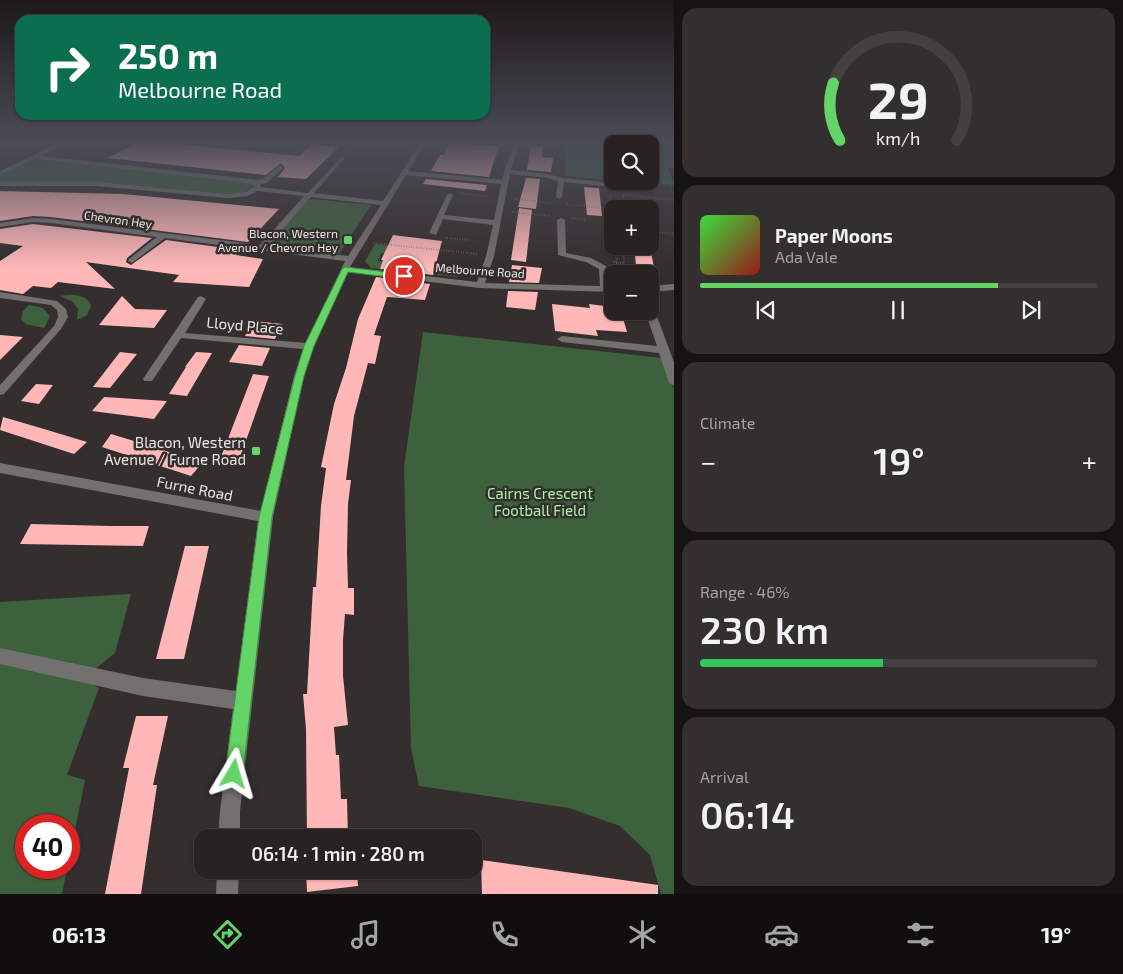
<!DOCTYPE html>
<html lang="en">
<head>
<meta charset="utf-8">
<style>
	:root { --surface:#282222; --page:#342f2f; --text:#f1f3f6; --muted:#a5a4a5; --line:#443f40; --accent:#65d467 }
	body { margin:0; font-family:"Exo 2",sans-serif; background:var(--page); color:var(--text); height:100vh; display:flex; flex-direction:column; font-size:19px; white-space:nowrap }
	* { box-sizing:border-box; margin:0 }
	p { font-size:16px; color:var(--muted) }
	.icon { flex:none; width:28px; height:28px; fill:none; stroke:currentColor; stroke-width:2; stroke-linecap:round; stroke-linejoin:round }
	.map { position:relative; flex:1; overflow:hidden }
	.panel { display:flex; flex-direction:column; gap:8px; padding:8px; background:#161313; width:449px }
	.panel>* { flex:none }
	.top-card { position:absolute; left:15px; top:15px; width:475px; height:105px; border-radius:15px; box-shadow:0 1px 4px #0004,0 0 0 1px var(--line); background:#0b6e4f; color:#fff; overflow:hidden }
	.fabs { position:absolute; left:604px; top:135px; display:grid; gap:10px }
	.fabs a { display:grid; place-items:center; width:55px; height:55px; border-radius:10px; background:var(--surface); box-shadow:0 1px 4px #0004,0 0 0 1px var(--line); font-size:25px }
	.speed { position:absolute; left:15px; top:814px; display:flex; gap:10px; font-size:25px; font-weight:700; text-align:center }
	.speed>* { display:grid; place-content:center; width:65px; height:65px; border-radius:50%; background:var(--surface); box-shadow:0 1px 4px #0004,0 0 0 1px var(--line); line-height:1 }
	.speed .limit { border:8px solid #d22; background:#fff; color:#111 }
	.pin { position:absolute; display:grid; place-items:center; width:42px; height:42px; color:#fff; margin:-21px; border:2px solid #fff; border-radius:50%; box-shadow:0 1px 5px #0007 }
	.me { position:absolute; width:55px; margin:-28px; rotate:7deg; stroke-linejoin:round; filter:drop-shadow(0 0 4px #0008) }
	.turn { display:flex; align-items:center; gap:18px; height:105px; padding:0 20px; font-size:22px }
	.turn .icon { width:65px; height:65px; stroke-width:2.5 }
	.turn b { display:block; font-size:35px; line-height:42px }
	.big { font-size:38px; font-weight:600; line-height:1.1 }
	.panel .card { flex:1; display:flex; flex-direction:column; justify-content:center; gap:8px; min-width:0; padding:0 18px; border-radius:15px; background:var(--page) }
	.panel .dial { align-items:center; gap:0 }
	.dial svg { height:130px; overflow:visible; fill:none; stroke:var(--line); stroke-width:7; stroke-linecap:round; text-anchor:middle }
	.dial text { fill:var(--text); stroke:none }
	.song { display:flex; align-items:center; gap:15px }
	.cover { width:60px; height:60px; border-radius:8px; background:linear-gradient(135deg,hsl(120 70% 55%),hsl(0 70% 35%)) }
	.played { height:5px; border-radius:2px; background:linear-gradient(90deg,var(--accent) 75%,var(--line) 75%) }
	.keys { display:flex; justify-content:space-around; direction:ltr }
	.heat { display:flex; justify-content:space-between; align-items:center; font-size:28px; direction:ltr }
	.charge { height:8px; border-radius:4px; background:linear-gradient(90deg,#34c759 46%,var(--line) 0) }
	.trip { position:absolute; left:194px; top:829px; width:288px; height:50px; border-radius:15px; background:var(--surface); box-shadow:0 1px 4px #0004,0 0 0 1px var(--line); font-weight:600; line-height:50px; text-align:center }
	.dock { display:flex; height:80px; justify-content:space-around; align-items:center; background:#100e0e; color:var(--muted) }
	.dock .icon { width:35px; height:35px }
	.dock .active { color:var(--accent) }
	.dock b { font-size:22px; color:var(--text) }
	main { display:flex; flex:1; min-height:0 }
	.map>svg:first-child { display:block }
</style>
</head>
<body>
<main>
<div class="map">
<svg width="675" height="894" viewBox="0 0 675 894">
	<rect width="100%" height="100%" fill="#352e2e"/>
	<g fill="#3e613d">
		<path d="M 565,143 L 674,143 L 674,168 L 668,168 L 674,185 L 627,181 L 650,181 L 650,144 L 612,144 L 612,180 L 565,176 Z"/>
		<path d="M 40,160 L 249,182 L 253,185 L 242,194 L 231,194 L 116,184 L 0,182 L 0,175 L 31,161 Z"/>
		<path d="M 313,199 L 371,205 L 339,254 L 269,245 L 308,200 Z"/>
		<path d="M 375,244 L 402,247 L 399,254 L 381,253 L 378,261 L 395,263 L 392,270 L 371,268 L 365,261 Z"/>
		<path d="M 436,264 L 475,269 L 475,271 L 456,277 L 399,270 L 435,268 Z"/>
		<path d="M 67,295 C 77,295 87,295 91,306 L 87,315 L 77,320 L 78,309 L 73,302 L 60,296 Z"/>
		<path d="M 29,305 L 43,308 L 50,316 L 44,328 L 26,324 L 21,320 L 23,311 Z"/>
		<path d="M 423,332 L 663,358 L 675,393 L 674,894 L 661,894 L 650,855 L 620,826 L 569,808 L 419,786 L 411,748 L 404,467 Z"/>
		<path d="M 131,594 L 115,653 L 83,679 L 99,688 L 67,775 L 85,780 L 69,860 L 69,825 L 26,825 L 26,868 L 67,868 L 62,894 L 0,894 L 0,602 Z"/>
	</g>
	<g fill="#ffb7b7">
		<path d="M 136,143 L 168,143 L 299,156 L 312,144 L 339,147 L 306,179 L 278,177 L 285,168 L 281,163 L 266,175 L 108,158 Z"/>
		<path d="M 449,143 L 499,146 L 489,177 L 431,171 L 440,155 L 444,155 Z"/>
		<path d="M 531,145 L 543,147 L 542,157 L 553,158 L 551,172 L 527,170 Z"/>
		<path d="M 526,178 L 540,179 L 536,209 L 518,207 Z"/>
		<path d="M 426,179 L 487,185 L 485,191 L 423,184 Z"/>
		<path d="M 584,187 L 599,188 L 602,216 L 587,215 Z"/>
		<path d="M 0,191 L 123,194 L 279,209 L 248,242 L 51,217 L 33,216 L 0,221 Z"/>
		<path d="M 519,208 L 532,210 L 526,262 L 511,260 Z"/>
		<path d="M 33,224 L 152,238 L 127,258 L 126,262 L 131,265 L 166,240 L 240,250 L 236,255 L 263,259 L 249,287 L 173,282 L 179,275 L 86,262 L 115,289 L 58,282 L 51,288 L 33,286 L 23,294 L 0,290 L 0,261 L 23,246 L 0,243 L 0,229 Z"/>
		<path d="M 393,235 L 442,241 L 433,275 L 380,269 L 383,260 L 381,260 Z"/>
		<path d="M 634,246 L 650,246 L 654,268 L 636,265 Z"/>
		<path d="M 512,265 L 542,268 L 539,283 L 509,282 Z"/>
		<path d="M 376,277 L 430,284 L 425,300 L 387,297 L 374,335 L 381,336 L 375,364 L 368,363 L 354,416 L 346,480 L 351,480 L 348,504 L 347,553 L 348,588 L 354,588 L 354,615 L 345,614 L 343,640 L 343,676 L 348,725 L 334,727 L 336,755 L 339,755 L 341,799 L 347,799 L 348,838 L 307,838 L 306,729 L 303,694 L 307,694 L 313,587 L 316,587 L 321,506 L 326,468 L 321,467 L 334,404 L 346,368 L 358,319 Z"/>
		<path d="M 508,291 L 538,292 L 535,310 L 506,307 Z"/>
		<path d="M 122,296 L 135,309 L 167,310 L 154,328 L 99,325 Z"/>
		<path d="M 552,304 L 590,308 L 589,304 L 612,307 L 612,311 L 621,311 L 627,332 L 596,330 L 598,336 L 555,331 Z"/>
		<path d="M 253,321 L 282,324 L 275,339 L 245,336 Z"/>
		<path d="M 0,335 L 23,337 L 0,360 Z"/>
		<path d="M 239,345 L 270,348 L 262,366 L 229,362 Z"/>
		<path d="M 120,352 L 137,354 L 110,388 L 93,387 Z"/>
		<path d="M 196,352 L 212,353 L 187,396 L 169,394 L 186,367 L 185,367 Z"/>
		<path d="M 253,374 L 269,376 L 238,463 L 219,462 Z"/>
		<path d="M 36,384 L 53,385 L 39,404 L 21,401 Z"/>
		<path d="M 104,397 L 135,399 L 167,401 L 154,419 L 92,411 Z"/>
		<path d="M 3,417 L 44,429 L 87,442 L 74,454 L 0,430 Z"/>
		<path d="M 111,434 L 157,448 L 202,463 L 191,476 L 102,447 Z"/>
		<path d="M 31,524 L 110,526 L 149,526 L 143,546 L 20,544 Z"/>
		<path d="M 185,546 L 209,546 L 184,659 L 156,659 Z"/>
		<path d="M 136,716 L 168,716 L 153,785 L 157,785 L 141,894 L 105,894 L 129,768 L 123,768 Z"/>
		<path d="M 481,860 L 658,885 L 658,894 L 482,894 Z"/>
		<path d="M 306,870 L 357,870 L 358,886 L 307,892 Z"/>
	</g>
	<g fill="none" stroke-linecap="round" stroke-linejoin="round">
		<g stroke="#7d7777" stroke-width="2" stroke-dasharray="0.5 2" stroke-linecap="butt">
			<path d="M 338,143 L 349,148 L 346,151"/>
			<path d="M 627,182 L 670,186 L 675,199"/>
			<path d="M 460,193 L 491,197"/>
			<path d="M 623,195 L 675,200"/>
			<path d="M 610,196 L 612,223"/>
			<path d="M 515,199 L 551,203"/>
			<path d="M 567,204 L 611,209"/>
			<path d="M 618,209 L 625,204 L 623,194"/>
			<path d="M 512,212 L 551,216"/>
			<path d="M 572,218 L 586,220"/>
			<path d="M 650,231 L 675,234"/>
			<path d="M 445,238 L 470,240"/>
			<path d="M 374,243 L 477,254"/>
			<path d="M 623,246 L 624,263"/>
			<path d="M 614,262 L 617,263 L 615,246"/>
			<path d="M 614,269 L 626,270 L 624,263 L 617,263"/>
			<path d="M 626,270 L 660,274"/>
		</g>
		<g fill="#737070" fill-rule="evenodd">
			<path d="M 59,143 L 67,143 L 41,156 L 250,179 C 265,184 269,172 281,165 L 283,168 L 267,183 L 261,184 L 260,187 L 308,193 L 342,156 L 344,159 L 314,193 L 383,201 L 420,143 L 426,143 L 408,171 L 502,180 L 513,143 L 519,143 L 511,170 L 548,174 L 562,178 L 616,183 L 619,185 L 616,189 L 613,187 L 564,182 L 562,197 L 559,199 L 556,197 L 558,181 L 547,178 L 510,174 L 494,256 L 485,283 L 600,286 L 599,269 L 586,262 L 558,255 L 557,220 L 561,218 L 565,220 L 566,253 L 591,258 L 606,266 L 609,286 L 612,286 L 612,292 L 480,288 L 348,272 L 314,346 L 304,376 L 273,517 L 240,811 L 240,838 L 218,838 L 220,811 L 233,709 L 143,696 L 0,664 L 0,648 L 143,678 L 236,691 L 258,521 L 0,473 L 0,463 L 261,511 L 294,376 L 303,349 L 181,338 L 152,381 L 144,381 L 143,379 L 198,297 L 201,296 L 206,299 L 185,333 L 306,343 L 345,261 L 165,238 L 132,263 L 128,261 L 129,259 L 157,237 L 51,223 L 33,222 L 0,227 L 0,223 L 33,218 L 51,219 L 260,245 L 304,196 L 257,191 L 248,196 L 228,198 L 96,186 L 0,186 L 0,182 L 96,182 L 228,194 L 246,192 L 254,186 L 249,183 L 35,159 L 0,175 L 0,171 ZM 406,175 L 501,184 L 494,220 L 444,215 L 453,195 L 450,193 L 447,195 L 429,233 L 436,235 L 443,219 L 493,225 L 486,256 L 477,282 L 350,267 ZM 311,197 L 381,205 L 348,256 L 268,246 Z"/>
			<path d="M 213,143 L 290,143 L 245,148 Z"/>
			<path d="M 675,284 L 675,290 L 650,292 L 650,286 Z"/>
			<path d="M 0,292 L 57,301 L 66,309 L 68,317 L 61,329 L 4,394 L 0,395 L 0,385 L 54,326 L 58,317 L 57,310 L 51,305 L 0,298 Z"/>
			<path d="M 650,308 L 655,311 L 675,365 L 675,386 L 669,383 L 659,353 L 562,342 L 557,339 L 562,336 L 657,346 L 645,311 L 650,311 Z"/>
			<path d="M 217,870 L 239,870 L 238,894 L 216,894 Z"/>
		</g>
	</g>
	<linearGradient id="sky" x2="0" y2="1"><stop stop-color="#1d1919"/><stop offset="0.53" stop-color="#4b4c57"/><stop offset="1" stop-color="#4b4c57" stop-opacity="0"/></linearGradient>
	<rect width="675" height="268" fill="url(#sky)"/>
	<path fill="#65d467" stroke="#428a43" d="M 345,267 L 404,274 L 408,276 L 404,279 L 348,272 L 314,346 L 304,376 L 272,517 L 243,774 L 241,781 L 234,783 L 228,781 L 225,774 L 259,517 L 295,376 L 304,346 L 342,269 Z"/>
	<g fill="#65d467" stroke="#352e2e" stroke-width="2">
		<rect x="343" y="235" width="10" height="10" rx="2.5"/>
		<rect x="251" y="446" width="10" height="10" rx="2.5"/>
	</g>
	<g text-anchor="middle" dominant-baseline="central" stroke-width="5" stroke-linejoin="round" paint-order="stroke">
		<g font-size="12" fill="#ebe7e7" stroke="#352e2e">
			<text transform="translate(118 219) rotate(8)">Chevron Hey</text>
			<text transform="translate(480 270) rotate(4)">Melbourne Road</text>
		</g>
		<g font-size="12" fill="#ebe7e7" stroke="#352e2e" text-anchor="end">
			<text x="338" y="233">Blacon, Western<tspan x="338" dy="14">Avenue / Chevron Hey</tspan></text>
		</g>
		<g font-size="15" fill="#ebe7e7" stroke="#352e2e">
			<text transform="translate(245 325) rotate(5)">Lloyd Place</text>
			<text transform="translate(195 488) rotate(11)">Furne Road</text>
		</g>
		<g font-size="15" fill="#ebe7e7" stroke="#352e2e" text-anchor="end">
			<text x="246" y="442">Blacon, Western<tspan x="246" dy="17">Avenue / Furne Road</tspan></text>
		</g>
		<g font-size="15" fill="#a5f5a4" stroke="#352e2e">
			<text x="540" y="493">Cairns Crescent<tspan x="540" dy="17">Football Field</tspan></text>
		</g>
	</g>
</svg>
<div class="fabs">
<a><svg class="icon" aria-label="search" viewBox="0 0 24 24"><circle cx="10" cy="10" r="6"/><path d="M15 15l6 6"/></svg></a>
<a>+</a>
<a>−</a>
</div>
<div class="speed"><div class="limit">40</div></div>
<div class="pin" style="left:404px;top:276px;background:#d93025"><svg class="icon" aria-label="arrive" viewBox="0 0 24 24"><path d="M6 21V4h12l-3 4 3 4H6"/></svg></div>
<svg class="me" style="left:234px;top:774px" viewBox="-20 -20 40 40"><path d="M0-17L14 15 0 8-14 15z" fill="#65d467" stroke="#fff" stroke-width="4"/></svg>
<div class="trip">06:14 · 1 min · 280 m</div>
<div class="top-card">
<div class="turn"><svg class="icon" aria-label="right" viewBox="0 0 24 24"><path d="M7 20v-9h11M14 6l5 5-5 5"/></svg><div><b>250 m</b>Melbourne Road</div></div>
</div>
</div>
<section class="panel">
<div class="card dial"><svg viewBox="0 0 100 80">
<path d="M14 69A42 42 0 1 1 86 69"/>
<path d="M14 69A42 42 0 0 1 10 34" stroke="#65d467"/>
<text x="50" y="56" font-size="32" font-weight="700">29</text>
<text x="50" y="72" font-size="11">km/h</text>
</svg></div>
<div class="card">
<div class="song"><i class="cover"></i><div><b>Paper Moons</b><p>Ada Vale</p></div></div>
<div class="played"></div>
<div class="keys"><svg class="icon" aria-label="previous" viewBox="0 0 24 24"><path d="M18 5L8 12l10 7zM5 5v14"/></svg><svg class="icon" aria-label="pause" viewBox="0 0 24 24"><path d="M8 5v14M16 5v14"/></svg><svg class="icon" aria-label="next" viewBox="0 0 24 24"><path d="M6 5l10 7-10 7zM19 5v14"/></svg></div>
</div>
<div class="card"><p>Climate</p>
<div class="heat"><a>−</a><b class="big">19°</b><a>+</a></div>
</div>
<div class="card"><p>Range · 46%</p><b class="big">230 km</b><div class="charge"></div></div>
<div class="card"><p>Arrival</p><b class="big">06:14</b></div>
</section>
</main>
<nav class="dock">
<b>06:13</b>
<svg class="icon active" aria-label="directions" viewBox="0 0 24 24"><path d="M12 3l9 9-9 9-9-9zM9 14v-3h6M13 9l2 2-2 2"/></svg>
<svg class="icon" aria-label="music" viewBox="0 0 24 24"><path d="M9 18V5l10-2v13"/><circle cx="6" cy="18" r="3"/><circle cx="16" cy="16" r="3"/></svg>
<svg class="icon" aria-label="phone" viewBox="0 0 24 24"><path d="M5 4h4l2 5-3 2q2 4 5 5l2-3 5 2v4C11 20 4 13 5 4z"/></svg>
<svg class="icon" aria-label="climate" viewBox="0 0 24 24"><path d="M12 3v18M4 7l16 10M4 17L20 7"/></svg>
<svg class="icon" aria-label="car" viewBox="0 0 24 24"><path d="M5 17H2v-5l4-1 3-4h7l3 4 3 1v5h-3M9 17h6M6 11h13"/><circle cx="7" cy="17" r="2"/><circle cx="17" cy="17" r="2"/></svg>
<svg class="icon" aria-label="filters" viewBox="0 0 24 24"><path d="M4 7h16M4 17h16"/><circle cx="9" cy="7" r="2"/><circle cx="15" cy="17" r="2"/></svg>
<b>19°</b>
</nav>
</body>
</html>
